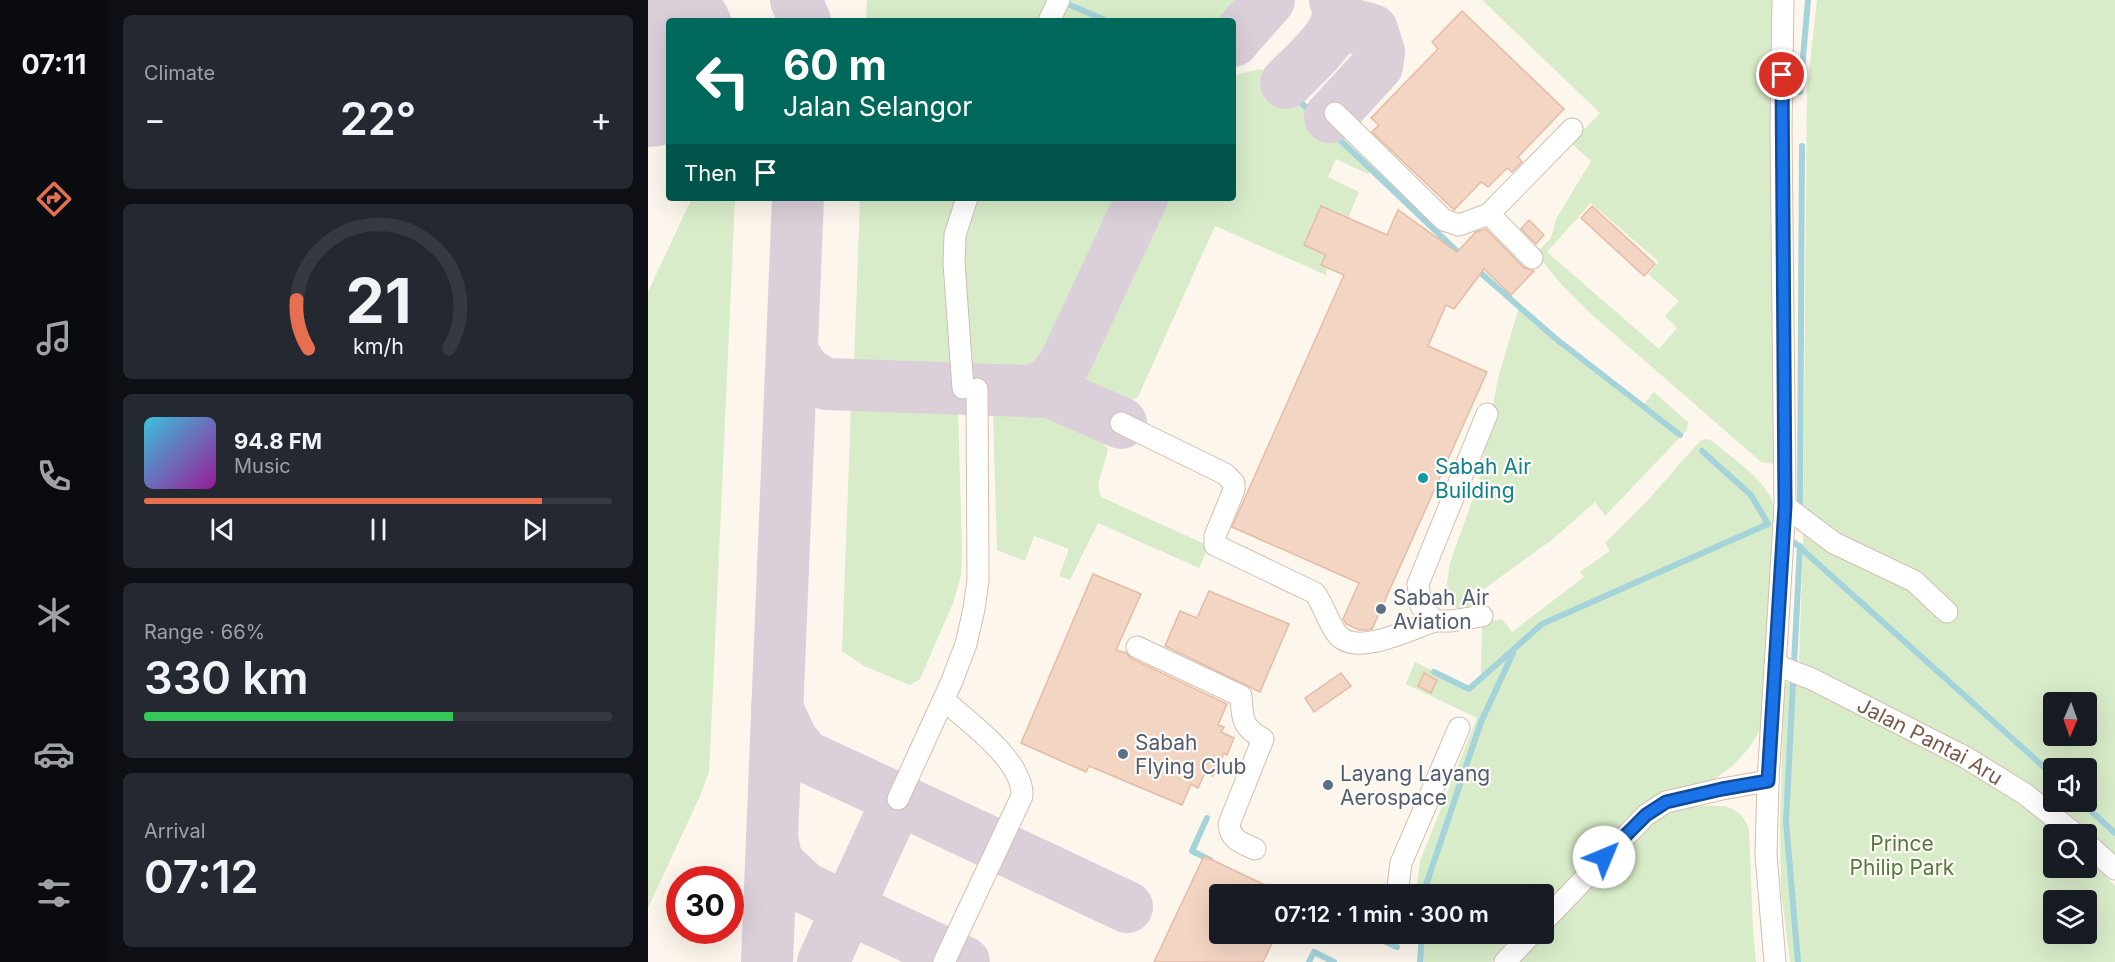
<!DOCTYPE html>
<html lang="en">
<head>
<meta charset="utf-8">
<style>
	:root { --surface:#171b24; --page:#242831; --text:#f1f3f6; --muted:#9ea1a6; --line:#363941; --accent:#e76f51 }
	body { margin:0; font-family:Inter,sans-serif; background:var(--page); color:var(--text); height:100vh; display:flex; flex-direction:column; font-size:22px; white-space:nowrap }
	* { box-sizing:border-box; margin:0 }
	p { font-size:20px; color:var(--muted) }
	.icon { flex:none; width:33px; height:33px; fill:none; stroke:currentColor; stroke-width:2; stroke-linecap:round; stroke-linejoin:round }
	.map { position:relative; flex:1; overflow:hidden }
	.side { display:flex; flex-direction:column; gap:15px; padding:15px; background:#0d0f14; width:540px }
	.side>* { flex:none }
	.guide { position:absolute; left:18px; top:18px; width:570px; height:183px; border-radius:6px; box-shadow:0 6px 24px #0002; background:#00695c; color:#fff; overflow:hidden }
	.needle { width:39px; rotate:182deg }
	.buttons { position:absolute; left:1395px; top:692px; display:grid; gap:12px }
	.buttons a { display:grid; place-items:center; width:54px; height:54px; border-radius:6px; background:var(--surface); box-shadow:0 6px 24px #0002; font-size:30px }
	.speed { position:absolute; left:18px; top:866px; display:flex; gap:12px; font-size:30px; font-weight:700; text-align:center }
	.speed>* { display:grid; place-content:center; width:78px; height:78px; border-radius:50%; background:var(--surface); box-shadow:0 6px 24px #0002; line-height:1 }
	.speed .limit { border:9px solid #d22; background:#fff; color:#111 }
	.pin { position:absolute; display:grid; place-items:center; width:51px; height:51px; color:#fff; margin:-26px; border:3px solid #fff; border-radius:50%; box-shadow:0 2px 6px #0007 }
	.me { position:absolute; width:66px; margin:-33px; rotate:45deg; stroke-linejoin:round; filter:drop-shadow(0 0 4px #0008) }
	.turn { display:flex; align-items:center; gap:21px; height:126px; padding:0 18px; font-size:27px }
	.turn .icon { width:78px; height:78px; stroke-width:2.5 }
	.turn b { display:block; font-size:42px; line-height:51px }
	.then { display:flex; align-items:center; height:57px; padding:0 18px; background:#0003; gap:12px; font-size:22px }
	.big { font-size:45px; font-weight:600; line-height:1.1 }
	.side .tile { flex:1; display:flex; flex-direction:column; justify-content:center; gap:9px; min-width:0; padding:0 21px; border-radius:9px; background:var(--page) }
	.side .dial { align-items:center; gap:0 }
	.dial svg { height:156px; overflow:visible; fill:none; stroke:var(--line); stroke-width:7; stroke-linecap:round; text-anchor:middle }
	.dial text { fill:var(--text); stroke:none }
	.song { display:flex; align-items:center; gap:18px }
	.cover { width:72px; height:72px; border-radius:9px; background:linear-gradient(135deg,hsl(190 70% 55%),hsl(300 70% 35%)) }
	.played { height:6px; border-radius:3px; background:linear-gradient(90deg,var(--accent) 85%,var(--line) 85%) }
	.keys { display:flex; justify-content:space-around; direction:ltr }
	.heat { display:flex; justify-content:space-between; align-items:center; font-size:33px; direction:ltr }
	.charge { height:9px; border-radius:4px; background:linear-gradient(90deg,#34c759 66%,var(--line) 0) }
	.trip { position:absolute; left:561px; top:884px; width:345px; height:60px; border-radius:6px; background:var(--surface); box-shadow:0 6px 24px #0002; font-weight:600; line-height:60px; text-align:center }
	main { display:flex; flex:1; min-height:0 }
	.tab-bar { display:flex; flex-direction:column; width:108px; justify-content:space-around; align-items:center; background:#090b0e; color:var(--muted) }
	.tab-bar .icon { width:42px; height:42px }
	.tab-bar .on { color:var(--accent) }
	.tab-bar b { font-size:27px; color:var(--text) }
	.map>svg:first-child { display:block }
</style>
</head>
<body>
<main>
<nav class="tab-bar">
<b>07:11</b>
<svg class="icon on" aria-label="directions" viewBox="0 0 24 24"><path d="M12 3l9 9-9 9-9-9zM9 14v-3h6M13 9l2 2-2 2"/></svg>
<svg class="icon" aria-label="music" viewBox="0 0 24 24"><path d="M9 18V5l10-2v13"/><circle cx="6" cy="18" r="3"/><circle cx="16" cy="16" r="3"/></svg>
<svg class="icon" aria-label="phone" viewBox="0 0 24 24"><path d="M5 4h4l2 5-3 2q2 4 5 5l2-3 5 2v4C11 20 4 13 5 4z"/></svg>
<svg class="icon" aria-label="climate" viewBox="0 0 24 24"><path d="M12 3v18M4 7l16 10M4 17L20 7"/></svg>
<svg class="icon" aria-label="car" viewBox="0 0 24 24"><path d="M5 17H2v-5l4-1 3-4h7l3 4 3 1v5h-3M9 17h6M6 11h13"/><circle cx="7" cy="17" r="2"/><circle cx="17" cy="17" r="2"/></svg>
<svg class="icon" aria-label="filters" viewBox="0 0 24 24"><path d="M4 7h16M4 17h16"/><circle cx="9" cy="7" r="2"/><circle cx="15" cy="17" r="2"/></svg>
</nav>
<section class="side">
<div class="tile"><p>Climate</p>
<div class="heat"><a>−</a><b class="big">22°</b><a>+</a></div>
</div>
<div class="tile dial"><svg viewBox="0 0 100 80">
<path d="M14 69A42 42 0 1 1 86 69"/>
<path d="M14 69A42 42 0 0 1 8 44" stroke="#e76f51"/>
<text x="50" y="56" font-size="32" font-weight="700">21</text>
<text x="50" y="72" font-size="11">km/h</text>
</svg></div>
<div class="tile">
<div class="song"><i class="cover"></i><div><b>94.8 FM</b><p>Music</p></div></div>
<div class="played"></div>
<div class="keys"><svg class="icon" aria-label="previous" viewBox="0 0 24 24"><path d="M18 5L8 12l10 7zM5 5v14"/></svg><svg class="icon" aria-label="pause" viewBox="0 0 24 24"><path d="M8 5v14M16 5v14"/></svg><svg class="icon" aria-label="next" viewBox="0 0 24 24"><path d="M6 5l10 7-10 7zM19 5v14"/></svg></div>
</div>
<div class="tile"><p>Range · 66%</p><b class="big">330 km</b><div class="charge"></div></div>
<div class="tile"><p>Arrival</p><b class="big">07:12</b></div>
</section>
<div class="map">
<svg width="1467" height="962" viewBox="0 0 1467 962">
	<rect width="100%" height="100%" fill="#fdf6ec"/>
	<g fill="#d8ecc9" fill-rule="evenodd">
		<path d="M 219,0 L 405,0 L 396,21 L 218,21 Z"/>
		<path d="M 418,0 L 590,0 L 571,21 L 407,21 Z"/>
		<path d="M 834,0 L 1126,0 L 1124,303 L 1127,464 L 1113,462 L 942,313 L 913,284 L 888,253 L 903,238 L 908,219 L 943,161 L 923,143 L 952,113 ZM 943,203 L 1011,262 L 1000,274 L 1031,301 L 1017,316 L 1029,328 L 1011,349 L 899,252 Z"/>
		<path d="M 1169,0 L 1467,0 L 1467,859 L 1321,749 L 1264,717 L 1151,661 L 1155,544 L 1159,91 ZM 1406,702 L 1438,702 L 1438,735 L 1406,735 ZM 1406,768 L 1438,768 L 1438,801 L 1406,801 Z"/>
		<path d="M 612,69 L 622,73 L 723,169 L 720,174 L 688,159 L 680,177 L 711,192 L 700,218 L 673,206 L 656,244 L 678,255 L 673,265 L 679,269 L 678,275 L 567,226 L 490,397 C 471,408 450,400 433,389 L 431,377 L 445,342 L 513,198 L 585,198 L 585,77 L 595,73 Z"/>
		<path d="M 44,198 L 87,198 L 62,755 L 61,772 L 52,796 L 0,908 L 0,292 Z"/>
		<path d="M 212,198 L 315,198 L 307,372 L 206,366 Z"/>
		<path d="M 323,198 L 478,198 L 406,357 L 397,370 L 383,376 L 317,372 L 310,262 Z"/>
		<path d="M 871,307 L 907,338 L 994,406 L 1006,392 L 1040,422 L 1039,430 L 957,516 L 947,502 L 905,539 L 836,589 L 824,589 L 823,606 L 815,609 L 808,608 L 802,602 L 798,589 L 802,563 L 830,484 L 850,378 Z"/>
		<path d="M 224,403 L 310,406 L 314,550 L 313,576 L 305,603 L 272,679 L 262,685 L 216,666 L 194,651 L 203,405 Z"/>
		<path d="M 369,409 C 396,412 428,417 449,435 C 454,439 457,446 460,450 L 450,485 L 453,497 L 561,546 L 551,568 L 450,523 L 422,580 L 411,576 L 421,549 L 386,536 L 377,561 L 349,550 L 345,411 Z"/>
		<path d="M 1058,439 L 1064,441 C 1087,461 1119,479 1127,509 L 1114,726 C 1102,752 1079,775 1052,786 C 1030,795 1007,795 988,811 L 896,907 L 896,894 L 768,894 L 772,861 L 829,718 L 758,684 L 767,662 L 821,689 L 833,678 L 834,623 L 854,619 L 864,632 L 936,577 L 932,572 L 962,551 L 957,543 L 1000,500 L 1052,441 Z"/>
		<path d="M 1142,681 L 1257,732 L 1373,801 L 1415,834 L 1406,834 L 1406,867 L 1438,867 L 1439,855 L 1467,886 L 1467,962 L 1142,962 L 1133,891 L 1132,825 L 1136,685 ZM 1406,900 L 1438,900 L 1438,933 L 1406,933 Z"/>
		<path d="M 1046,806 C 1071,806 1091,801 1101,829 L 1105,931 L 1108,962 L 871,962 L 997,828 L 1022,812 Z"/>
		<path d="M 774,933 L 871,933 L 844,962 L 772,962 Z"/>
	</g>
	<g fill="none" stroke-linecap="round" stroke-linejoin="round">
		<g stroke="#a5d3da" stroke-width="6">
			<path d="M 422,5 L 459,21"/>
			<path d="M 622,73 L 815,257"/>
			<path d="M 1152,92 L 1160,0"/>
			<path d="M 827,268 L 907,338 L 1032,435"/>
			<path d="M 1152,505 L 1154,146"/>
			<path d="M 1147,543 L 1406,776"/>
			<path d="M 786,672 L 821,689 L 894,624 L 1120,524 L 1103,495 L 1054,451"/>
			<path d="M 1432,801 L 1467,833"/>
			<path d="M 559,818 L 544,851 L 562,860"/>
			<path d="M 775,894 L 833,722 L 865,653"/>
			<path d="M 718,933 L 749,947"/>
			<path d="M 661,962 L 666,952 L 686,962"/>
			<path d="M 772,962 L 774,933"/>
			<path d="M 1150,962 L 1138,822 L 1152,546"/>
		</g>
		<g stroke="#dbcfda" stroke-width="52">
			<path d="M 148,0 L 157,21"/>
			<path d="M 585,41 L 621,0"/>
			<path d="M 9,64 L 21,57"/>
			<path d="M 638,83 C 657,63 701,30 687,0"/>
			<path d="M 682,117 L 729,66 L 731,52 L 724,30 C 710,24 700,27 686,32"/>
			<path d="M 144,350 C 153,369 159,375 178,384 L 402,392 L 473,423"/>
			<path d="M 384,392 L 405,380 L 417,363 L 494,198"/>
			<path d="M 129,708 L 144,740 L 157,756 L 250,799"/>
			<path d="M 124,838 L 128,857 L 134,867 L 157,888 L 316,962"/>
			<path d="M 119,962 L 150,198"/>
			<path d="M 175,962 L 250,799 L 479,907"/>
		</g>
		<path stroke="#dbcfda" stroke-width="130" d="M 0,82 L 21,37"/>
	</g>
	<g fill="#f3d5c3" stroke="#e6bba3" stroke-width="1.5">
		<path d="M 814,11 L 916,109 L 870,157 L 874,162 L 864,172 L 859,168 L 840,187 L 833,182 L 806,210 L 724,132 L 731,125 L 723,118 L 790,49 L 784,42 Z"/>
		<path d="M 673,206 L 739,235 L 750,210 L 809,252 L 828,232 L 838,229 L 875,267 L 886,271 L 863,295 L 836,269 L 806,309 L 798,305 L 780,346 L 839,372 L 724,629 L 720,630 L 711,630 L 698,624 L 695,619 L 711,583 L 584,527 L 696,275 L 673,265 L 678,255 L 656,245 Z"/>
		<path d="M 944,206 L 1007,264 L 996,276 L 933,218 Z"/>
		<path d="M 881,220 L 896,235 L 888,244 L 873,229 Z"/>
		<path d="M 445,574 L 493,594 L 468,650 L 478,653 L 484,659 L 579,704 L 570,725 L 576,727 L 573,732 L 586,738 L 579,755 L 576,753 L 565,776 L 557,773 L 550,788 L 543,784 L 534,805 L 441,766 L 438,772 L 373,743 Z"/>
		<path d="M 561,591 L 641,624 L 612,692 L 517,646 L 532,611 L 549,618 Z"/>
		<path d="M 693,673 L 703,686 L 666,712 L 657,698 Z"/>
		<path d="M 776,673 L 789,680 L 783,693 L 770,686 Z"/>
		<path d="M 556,856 L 636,894 L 572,894 L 572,933 L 629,933 L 615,962 L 506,962 Z"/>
	</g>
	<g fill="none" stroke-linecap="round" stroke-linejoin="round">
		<defs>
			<g id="minor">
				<path d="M 401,21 L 411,0"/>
				<path d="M 687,113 L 796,220 L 811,225 L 841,214 L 924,129"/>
				<path d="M 841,214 L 884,258"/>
				<path d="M 315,388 L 306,263 L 307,235 L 319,198"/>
				<path d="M 473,423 L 577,474 L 586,483 L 586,490 L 567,536 L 567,545 L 667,593 C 676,606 680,622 689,634 C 708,658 763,628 787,621"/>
				<path d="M 1137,506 L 1186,543 L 1266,581 L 1299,612"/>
				<path d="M 834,616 L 803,621 L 787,621 L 773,606 L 770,584 L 839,414"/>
				<path d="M 489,647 L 593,696 C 595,720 593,726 615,739 L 581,824 C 582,840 594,843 607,849"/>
				<path id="s1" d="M 1128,665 L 1164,679 L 1317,757 L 1377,794 L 1427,834"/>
				<path d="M 296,700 C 320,722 376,761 374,796 L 296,962"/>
				<path d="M 250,799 L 304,681 L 318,644 L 326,609 L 330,580 L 329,389"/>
				<path d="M 1438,843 L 1467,869"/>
				<path d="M 749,894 L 753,863 L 811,728"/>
				<path d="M 896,921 L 998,815 L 1018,802 L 1074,789 L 1120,781"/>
				<path d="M 857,962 L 884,933"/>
				<path d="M 1127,962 L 1118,855 L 1120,781 L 1137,506 L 1133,129 L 1135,0"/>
			</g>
		</defs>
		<use href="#minor" stroke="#d1beb0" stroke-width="23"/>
		<use href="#minor" stroke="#fff" stroke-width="21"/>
	</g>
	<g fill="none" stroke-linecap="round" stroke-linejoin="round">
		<defs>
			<path id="route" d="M 956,857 L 998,815 L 1018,802 L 1074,789 L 1120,781 L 1137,506 L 1134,75"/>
		</defs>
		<use href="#route" stroke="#114b97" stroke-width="15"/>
		<use href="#route" stroke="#1a73e8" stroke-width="10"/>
	</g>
	<circle fill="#0f9aa8" stroke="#fffaf3" stroke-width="2" cx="775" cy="478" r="6"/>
	<g fill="#5c6f8a" stroke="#fffaf3" stroke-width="2">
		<circle cx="733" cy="609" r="6"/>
		<circle cx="475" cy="754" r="6"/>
		<circle cx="680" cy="785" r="6"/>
	</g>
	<g text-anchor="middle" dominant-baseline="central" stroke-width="4.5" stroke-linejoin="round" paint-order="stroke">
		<g font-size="21" fill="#0d838f" stroke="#fffaf3" text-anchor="start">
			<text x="787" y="466">Sabah Air<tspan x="787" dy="24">Building</tspan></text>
		</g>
		<g font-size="21" fill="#4e5e75" stroke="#fffaf3" text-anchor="start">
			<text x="745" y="597">Sabah Air<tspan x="745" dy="24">Aviation</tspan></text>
			<text x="487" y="742">Sabah<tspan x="487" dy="24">Flying Club</tspan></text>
			<text x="692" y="773">Layang Layang<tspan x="692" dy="24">Aerospace</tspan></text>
		</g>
		<g font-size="21" fill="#7a5c4d" stroke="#fffaf3">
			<text stroke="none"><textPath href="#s1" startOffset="172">Jalan Pantai Aru</textPath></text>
		</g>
		<g font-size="21" fill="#537a41" stroke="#fffaf3">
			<text x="1254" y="843">Prince<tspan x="1254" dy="24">Philip Park</tspan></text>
		</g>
	</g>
</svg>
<div class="buttons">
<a><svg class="needle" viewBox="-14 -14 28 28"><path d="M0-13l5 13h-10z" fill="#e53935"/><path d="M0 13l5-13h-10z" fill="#9ea1a6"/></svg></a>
<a><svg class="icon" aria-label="sound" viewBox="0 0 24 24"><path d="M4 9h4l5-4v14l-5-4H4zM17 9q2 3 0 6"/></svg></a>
<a><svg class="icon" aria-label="search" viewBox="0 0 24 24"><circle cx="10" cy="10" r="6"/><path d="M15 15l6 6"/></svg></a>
<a><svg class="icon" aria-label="layers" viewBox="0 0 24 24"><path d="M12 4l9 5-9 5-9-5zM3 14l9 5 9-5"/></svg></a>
</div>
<div class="speed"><div class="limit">30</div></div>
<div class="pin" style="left:1134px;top:75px;background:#d93025"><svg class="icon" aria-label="arrive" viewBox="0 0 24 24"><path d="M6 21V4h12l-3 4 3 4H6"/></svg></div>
<svg class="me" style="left:956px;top:857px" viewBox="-20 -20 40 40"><circle r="19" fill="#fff"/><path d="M0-13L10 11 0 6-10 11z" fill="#1a73e8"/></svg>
<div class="trip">07:12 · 1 min · 300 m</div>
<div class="guide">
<div class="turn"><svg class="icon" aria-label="left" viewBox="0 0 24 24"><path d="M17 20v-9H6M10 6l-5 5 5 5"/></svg><div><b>60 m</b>Jalan Selangor</div></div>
<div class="then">Then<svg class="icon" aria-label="arrive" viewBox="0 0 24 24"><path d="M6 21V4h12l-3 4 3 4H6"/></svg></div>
</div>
</div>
</main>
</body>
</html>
